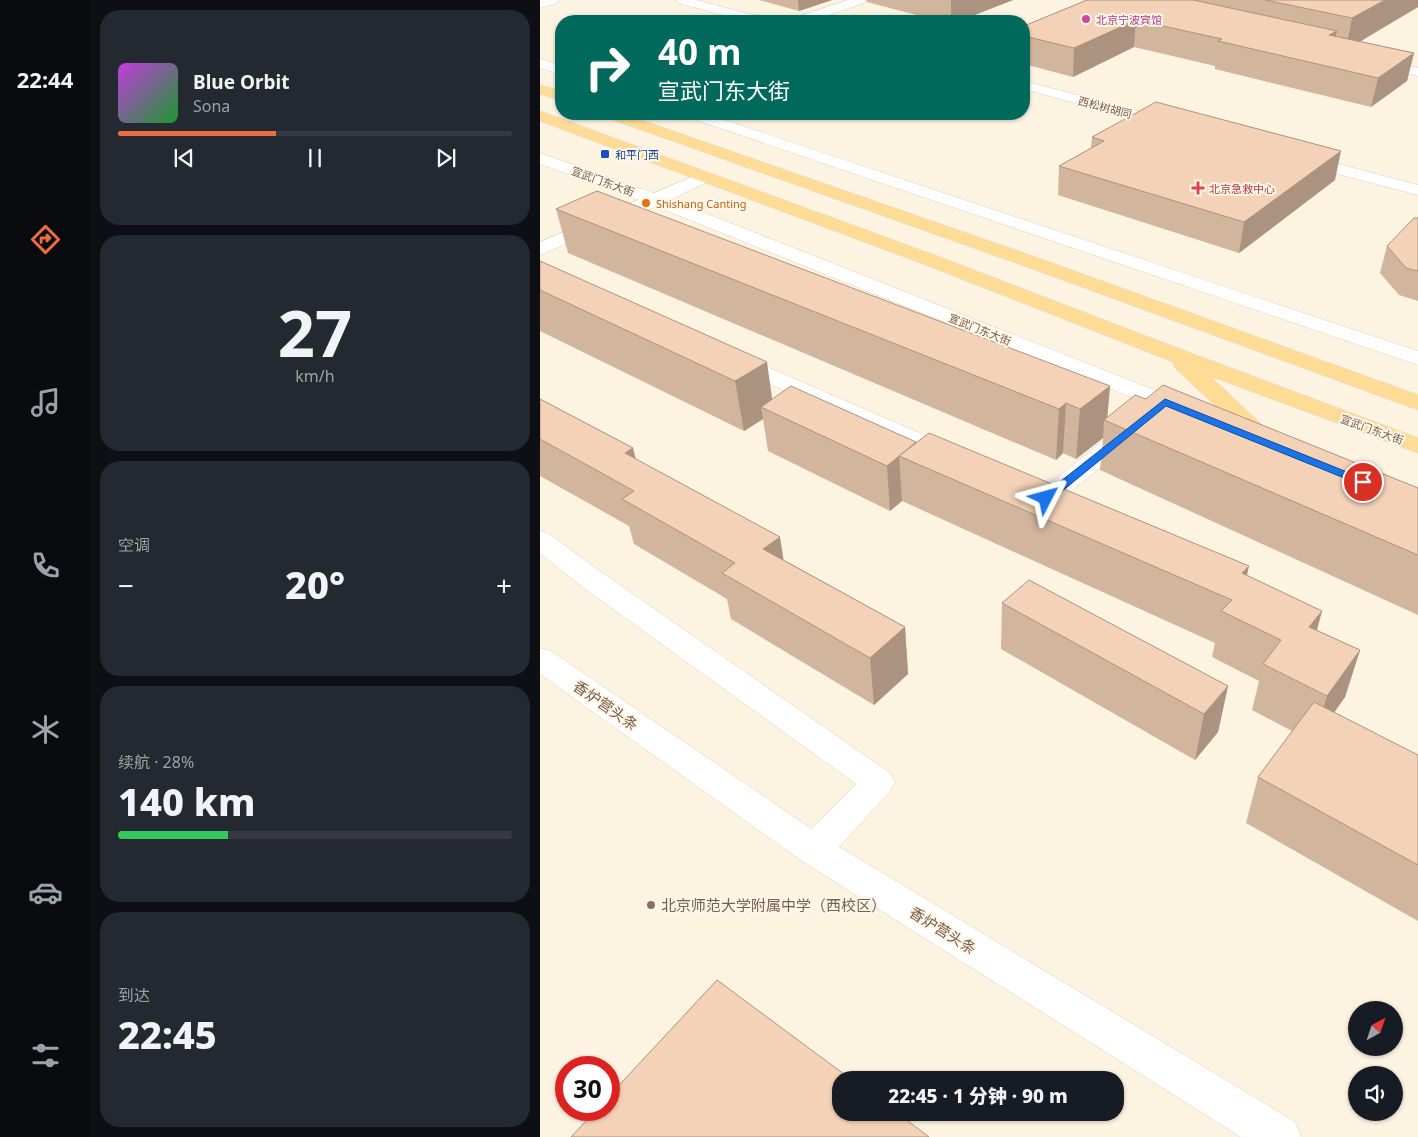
<!DOCTYPE html>
<html lang="zh">
<head>
<meta charset="utf-8">
<style>
	:root { --surface:#171b24; --page:#242831; --text:#f1f3f6; --muted:#9ea1a6; --line:#363941; --accent:#ed6d40 }
	body { margin:0; font-family:"Noto Sans","Noto Sans SC",sans-serif; background:var(--page); color:var(--text); height:100vh; display:flex; flex-direction:column; font-size:19px; white-space:nowrap }
	* { box-sizing:border-box; margin:0 }
	p { font-size:16px; color:var(--muted) }
	.icon { flex:none; width:28px; height:28px; fill:none; stroke:currentColor; stroke-width:2; stroke-linecap:round; stroke-linejoin:round }
	.map { position:relative; flex:1; overflow:hidden }
	.panel { display:flex; flex-direction:column; gap:10px; padding:10px; background:#0d0f14; width:450px }
	.panel>* { flex:none }
	.top-card { position:absolute; left:15px; top:15px; width:475px; height:105px; border-radius:20px; box-shadow:0 1px 4px #0004; background:#00695c; color:#fff; overflow:hidden }
	.needle { width:32px; rotate:40deg }
	.tools { position:absolute; left:808px; top:1001px; display:grid; gap:10px }
	.tools a { display:grid; place-items:center; width:55px; height:55px; border-radius:50%; background:var(--surface); box-shadow:0 1px 4px #0004; font-size:25px }
	.speed { position:absolute; left:15px; top:1056px; display:flex; gap:10px; font-size:25px; font-weight:700; text-align:center }
	.speed>* { display:grid; place-content:center; width:65px; height:65px; border-radius:50%; background:var(--surface); box-shadow:0 1px 4px #0004; line-height:1 }
	.speed .limit { border:8px solid #d22; background:#fff; color:#111 }
	.pin { position:absolute; display:grid; place-items:center; width:42px; height:42px; color:#fff; margin:-21px; border:2px solid #fff; border-radius:50%; box-shadow:0 1px 5px #0007 }
	.me { position:absolute; width:55px; margin:-28px; rotate:51deg; stroke-linejoin:round; filter:drop-shadow(0 0 4px #0008) }
	.turn { display:flex; align-items:center; gap:18px; height:105px; padding:0 20px; font-size:22px }
	.turn .icon { width:65px; height:65px; stroke-width:2.5 }
	.turn b { display:block; font-size:35px; line-height:42px }
	.big { font-size:38px; font-weight:800; line-height:1.1 }
	.panel .widget { flex:1; display:flex; flex-direction:column; justify-content:center; gap:8px; min-width:0; padding:0 18px; border-radius:20px; background:var(--page) }
	.panel .dial { align-items:center; gap:0 }
	.dial b { font-size:65px; line-height:1 }
	.song { display:flex; align-items:center; gap:15px }
	.cover { width:60px; height:60px; border-radius:8px; background:linear-gradient(135deg,hsl(290 70% 55%),hsl(130 70% 35%)) }
	.played { height:5px; border-radius:2px; background:linear-gradient(90deg,var(--accent) 40%,var(--line) 40%) }
	.keys { display:flex; justify-content:space-around; direction:ltr }
	.heat { display:flex; justify-content:space-between; align-items:center; font-size:28px; direction:ltr }
	.charge { height:8px; border-radius:4px; background:linear-gradient(90deg,#34c759 28%,var(--line) 0) }
	.trip { position:absolute; left:292px; top:1071px; width:292px; height:50px; border-radius:20px; background:var(--surface); box-shadow:0 1px 4px #0004; font-weight:800; line-height:50px; text-align:center }
	main { display:flex; flex:1; min-height:0 }
	.tabs { display:flex; flex-direction:column; width:90px; justify-content:space-around; align-items:center; background:#090b0e; color:var(--muted) }
	.tabs .icon { width:35px; height:35px }
	.tabs .on { color:var(--accent) }
	.tabs b { font-size:22px; color:var(--text) }
	.map>svg:first-child { display:block }
</style>
</head>
<body>
<main>
<nav class="tabs">
<b>22:44</b>
<svg class="icon on" aria-label="directions" viewBox="0 0 24 24"><path d="M12 3l9 9-9 9-9-9zM9 14v-3h6M13 9l2 2-2 2"/></svg>
<svg class="icon" aria-label="music" viewBox="0 0 24 24"><path d="M9 18V5l10-2v13"/><circle cx="6" cy="18" r="3"/><circle cx="16" cy="16" r="3"/></svg>
<svg class="icon" aria-label="phone" viewBox="0 0 24 24"><path d="M5 4h4l2 5-3 2q2 4 5 5l2-3 5 2v4C11 20 4 13 5 4z"/></svg>
<svg class="icon" aria-label="climate" viewBox="0 0 24 24"><path d="M12 3v18M4 7l16 10M4 17L20 7"/></svg>
<svg class="icon" aria-label="car" viewBox="0 0 24 24"><path d="M5 17H2v-5l4-1 3-4h7l3 4 3 1v5h-3M9 17h6M6 11h13"/><circle cx="7" cy="17" r="2"/><circle cx="17" cy="17" r="2"/></svg>
<svg class="icon" aria-label="filters" viewBox="0 0 24 24"><path d="M4 7h16M4 17h16"/><circle cx="9" cy="7" r="2"/><circle cx="15" cy="17" r="2"/></svg>
</nav>
<section class="panel">
<div class="widget">
<div class="song"><i class="cover"></i><div><b>Blue Orbit</b><p>Sona</p></div></div>
<div class="played"></div>
<div class="keys"><svg class="icon" aria-label="previous" viewBox="0 0 24 24"><path d="M18 5L8 12l10 7zM5 5v14"/></svg><svg class="icon" aria-label="pause" viewBox="0 0 24 24"><path d="M8 5v14M16 5v14"/></svg><svg class="icon" aria-label="next" viewBox="0 0 24 24"><path d="M6 5l10 7-10 7zM19 5v14"/></svg></div>
</div>
<div class="widget dial"><b>27</b><p>km/h</p></div>
<div class="widget"><p>空调</p>
<div class="heat"><a>−</a><b class="big">20°</b><a>+</a></div>
</div>
<div class="widget"><p>续航 · 28%</p><b class="big">140 km</b><div class="charge"></div></div>
<div class="widget"><p>到达</p><b class="big">22:45</b></div>
</section>
<div class="map">
<svg width="878" height="1137" viewBox="0 0 878 1137">
	<rect width="100%" height="100%" fill="#fdf3e1"/>
	<g fill="none" stroke-linecap="round" stroke-linejoin="round">
		<defs>
			<g id="minor">
				<path d="M 0,0 L 19,0 L 17,3 L 0,8 Z"/>
				<path d="M 136,0 L 156,0 L 209,14 L 236,18 L 237,21 L 206,21 L 138,3 Z"/>
				<path d="M 308,0 L 326,0 L 324,3 L 271,21 L 253,21 L 254,18 Z"/>
				<path d="M 833,58 L 878,68 L 878,76 L 828,65 L 826,62 Z"/>
				<path d="M 484,81 L 636,121 L 638,124 L 636,127 L 630,129 L 484,89 Z"/>
				<path d="M 761,154 L 878,185 L 878,195 L 755,163 L 753,159 L 755,155 Z"/>
				<path d="M 163,172 L 169,173 L 172,177 L 169,181 L 122,204 L 0,255 L 0,242 Z"/>
				<path d="M 195,353 L 421,451 L 424,456 L 421,461 L 412,463 L 403,461 L 187,365 L 184,360 L 187,355 Z"/>
				<path d="M 591,423 L 599,425 L 603,430 L 599,435 L 515,505 C 501,508 482,502 474,490 L 478,484 L 487,482 L 504,488 L 583,425 Z"/>
				<path d="M 0,531 L 9,534 L 64,574 L 350,773 L 355,782 L 350,791 L 286,861 L 274,865 L 262,861 L 257,850 L 262,839 L 316,784 L 44,588 L 0,553 Z"/>
			</g>
			<g id="tertiary">
				<path d="M 0,59 L 21,65 L 21,74 L 0,68 Z"/>
				<path d="M 144,114 L 167,114 L 878,351 L 878,365 L 147,117 Z"/>
				<path d="M 0,153 L 122,196 L 652,405 L 656,410 L 652,415 L 644,417 L 636,415 L 110,204 L 0,164 Z"/>
				<path d="M 0,648 L 11,651 L 286,839 L 755,1122 L 761,1137 L 701,1137 L 262,861 L 0,674 Z"/>
			</g>
			<g id="primary">
				<path d="M 0,85 L 21,91 L 21,100 L 0,94 Z"/>
				<path d="M 0,111 L 400,257 L 640,349 L 878,438 L 878,453 L 670,376 L 739,441 L 736,446 L 727,448 L 718,446 L 635,368 L 633,362 L 386,265 L 0,121 Z"/>
				<path d="M 62,114 L 84,114 L 504,260 L 878,395 L 878,410 L 490,268 L 65,117 Z"/>
			</g>
		</defs>
		<use href="#minor" stroke="#e2cfbc" stroke-width="1"/>
		<use href="#tertiary" stroke="#e2cfbc" stroke-width="1"/>
		<use href="#primary" stroke="#ded7d3" stroke-width="1"/>
		<use href="#minor" fill="#fff" fill-rule="evenodd"/>
		<use href="#tertiary" fill="#fff" fill-rule="evenodd"/>
		<use href="#primary" fill="#ffdc96" fill-rule="evenodd"/>
	</g>
	<g fill="#d2b59d">
		<path d="M 219,0 L 292,0 L 259,11 Z"/>
		<path d="M 326,0 L 473,0 L 419,21 L 399,21 L 327,2 Z"/>
		<path d="M 547,0 L 878,0 L 878,7 L 820,41 L 874,53 L 867,81 L 831,107 L 675,69 L 675,66 L 594,47 L 533,77 L 484,64 L 484,26 Z"/>
		<path d="M 552,137 L 795,180 L 699,253 L 518,195 L 519,166 L 551,148 Z"/>
		<path d="M 16,209 L 570,386 L 567,417 L 606,399 L 878,488 L 878,615 L 560,470 L 563,438 L 536,459 L 523,453 L 516,460 L 28,253 Z"/>
		<path d="M 878,218 L 878,301 L 859,295 L 840,273 L 847,246 Z"/>
		<path d="M 0,261 L 232,399 L 376,442 L 376,443 L 707,576 L 782,611 L 777,630 L 820,650 L 805,697 L 794,713 L 878,755 L 878,921 L 706,823 L 718,777 L 752,731 L 712,710 L 719,681 L 672,657 L 675,643 L 362,501 L 350,511 L 228,451 L 223,419 L 204,431 L 0,331 Z"/>
		<path d="M 0,399 L 93,448 L 95,459 L 244,560 L 365,627 L 368,674 L 334,705 L 191,619 L 187,599 L 94,544 L 89,526 L 0,476 Z"/>
		<path d="M 462,603 L 688,686 L 678,732 L 655,760 L 461,649 Z"/>
	</g>
	<g fill="#ab9380">
		<path d="M 258,0 L 292,0 L 259,11 Z"/>
		<path d="M 411,0 L 473,0 L 419,21 L 411,21 Z"/>
		<path d="M 845,0 L 878,0 L 878,7 L 806,50 L 812,18 Z"/>
		<path d="M 596,20 L 594,47 L 533,77 L 534,48 Z"/>
		<path d="M 797,31 L 791,58 L 789,35 Z"/>
		<path d="M 874,53 L 867,81 L 831,107 L 838,78 Z"/>
		<path d="M 801,151 L 795,180 L 699,253 L 704,222 Z"/>
		<path d="M 227,362 L 234,412 L 221,407 L 223,419 L 204,431 L 195,381 Z"/>
		<path d="M 570,386 L 567,421 L 564,420 L 563,438 L 536,459 L 540,409 Z"/>
		<path d="M 526,403 L 523,453 L 516,460 L 519,409 Z"/>
		<path d="M 376,442 L 377,464 L 359,456 L 362,501 L 350,511 L 347,466 Z"/>
		<path d="M 93,448 L 104,493 L 85,453 Z"/>
		<path d="M 240,537 L 247,582 L 223,549 Z"/>
		<path d="M 709,566 L 699,612 L 702,573 Z"/>
		<path d="M 782,611 L 769,657 L 769,627 Z"/>
		<path d="M 365,627 L 368,674 L 334,705 L 330,658 Z"/>
		<path d="M 820,650 L 805,697 L 773,742 L 787,696 Z"/>
		<path d="M 688,686 L 678,732 L 655,760 L 664,714 Z"/>
	</g>
	<g fill="#f4d2b7" stroke="#ab9380">
		<path d="M 547,0 L 653,0 L 797,31 L 789,35 L 874,53 L 838,78 L 678,41 L 682,39 L 596,20 L 534,48 L 484,36 L 484,26 Z"/>
		<path d="M 725,0 L 845,0 L 812,18 Z"/>
		<path d="M 616,102 L 801,151 L 704,222 L 519,166 L 564,141 L 552,137 Z"/>
		<path d="M 57,191 L 570,386 L 540,409 L 526,403 L 519,409 L 16,209 Z"/>
		<path d="M 874,218 L 878,218 L 878,271 L 866,268 L 847,246 Z"/>
		<path d="M 0,261 L 227,362 L 195,381 L 0,290 Z"/>
		<path d="M 623,385 L 878,488 L 878,555 L 564,420 L 595,395 L 606,399 Z"/>
		<path d="M 251,386 L 376,442 L 347,466 L 221,407 Z"/>
		<path d="M 0,399 L 93,448 L 85,453 L 240,537 L 223,549 L 365,627 L 330,658 L 182,573 L 195,563 L 82,499 L 94,491 L 0,439 Z"/>
		<path d="M 389,433 L 709,566 L 702,573 L 782,611 L 769,627 L 820,650 L 787,696 L 723,664 L 741,640 L 681,611 L 692,600 L 359,456 Z"/>
		<path d="M 489,580 L 688,686 L 664,714 L 462,603 Z"/>
		<path d="M 774,702 L 878,755 L 878,865 L 718,777 Z"/>
		<path d="M 177,980 L 312,1080 L 301,1080 L 301,1112 L 356,1112 L 389,1137 L 31,1137 L 56,1110 L 69,1110 L 69,1096 Z"/>
	</g>
	<path fill="#1a73e8" stroke="#114b97" d="M 625,399 L 827,480 L 828,482 L 827,484 L 819,484 L 626,406 L 510,501 L 502,501 L 500,498 L 502,496 Z"/>
	<circle fill="#d1479c" stroke="#fff7e8" stroke-width="2" cx="546" cy="19" r="5"/>
	<rect fill="#1a4fb4" stroke="#fff7e8" stroke-width="2" x="60" y="149" width="10" height="10" rx="2.5"/>
	<path fill="#e0444e" stroke="#fff7e8" stroke-width="2" d="M655.5 180.5h5v5h5v5h-5v5h-5v-5h-5v-5h5z"/>
	<circle fill="#e8710a" stroke="#fff7e8" stroke-width="2" cx="106" cy="203" r="5"/>
	<circle fill="#8d6e63" stroke="#fff7e8" stroke-width="2" cx="111" cy="905" r="5"/>
	<g text-anchor="middle" dominant-baseline="central" stroke-width="4" stroke-linejoin="round" paint-order="stroke">
		<g font-size="11" fill="#b23c85" stroke="#fff7e8" text-anchor="start">
			<text x="556" y="19">北京宁波宾馆</text>
		</g>
		<g font-size="11" fill="#755947" stroke="#fff7e8">
			<text transform="translate(565 107) rotate(15)">西松树胡同</text>
			<text transform="translate(63 181) rotate(20)">宣武门东大街</text>
			<text transform="translate(440 329) rotate(22)">宣武门东大街</text>
			<text transform="translate(832 429) rotate(20)">宣武门东大街</text>
		</g>
		<g font-size="11" fill="#164399" stroke="#fff7e8" text-anchor="start">
			<text x="75" y="154">和平门西</text>
		</g>
		<g font-size="11" fill="#be3a42" stroke="#fff7e8" text-anchor="start">
			<text x="669" y="188">北京急救中心</text>
		</g>
		<g font-size="11" fill="#c56008" stroke="#fff7e8" text-anchor="start">
			<text x="116" y="203">Shishang Canting</text>
		</g>
		<g font-size="15" fill="#755947" stroke="#fff7e8">
			<text transform="translate(66 705) rotate(35)">香炉营头条</text>
			<text transform="translate(403 930) rotate(32)">香炉营头条</text>
		</g>
		<g font-size="15" fill="#785e54" stroke="#fff7e8" text-anchor="start">
			<text x="121" y="905">北京师范大学附属中学（西校区）</text>
		</g>
	</g>
</svg>
<div class="tools">
<a><svg class="needle" viewBox="-14 -14 28 28"><path d="M0-13l5 13h-10z" fill="#e53935"/><path d="M0 13l5-13h-10z" fill="#9ea1a6"/></svg></a>
<a><svg class="icon" aria-label="sound" viewBox="0 0 24 24"><path d="M4 9h4l5-4v14l-5-4H4zM17 9q2 3 0 6"/></svg></a>
</div>
<div class="speed"><div class="limit">30</div></div>
<div class="pin" style="left:823px;top:482px;background:#d93025"><svg class="icon" aria-label="arrive" viewBox="0 0 24 24"><path d="M6 21V4h12l-3 4 3 4H6"/></svg></div>
<svg class="me" style="left:506px;top:498px" viewBox="-20 -20 40 40"><path d="M0-17L14 15 0 8-14 15z" fill="#1a73e8" stroke="#fff" stroke-width="4"/></svg>
<div class="trip">22:45 · 1 分钟 · 90 m</div>
<div class="top-card">
<div class="turn"><svg class="icon" aria-label="right" viewBox="0 0 24 24"><path d="M7 20v-9h11M14 6l5 5-5 5"/></svg><div><b>40 m</b>宣武门东大街</div></div>
</div>
</div>
</main>
</body>
</html>
